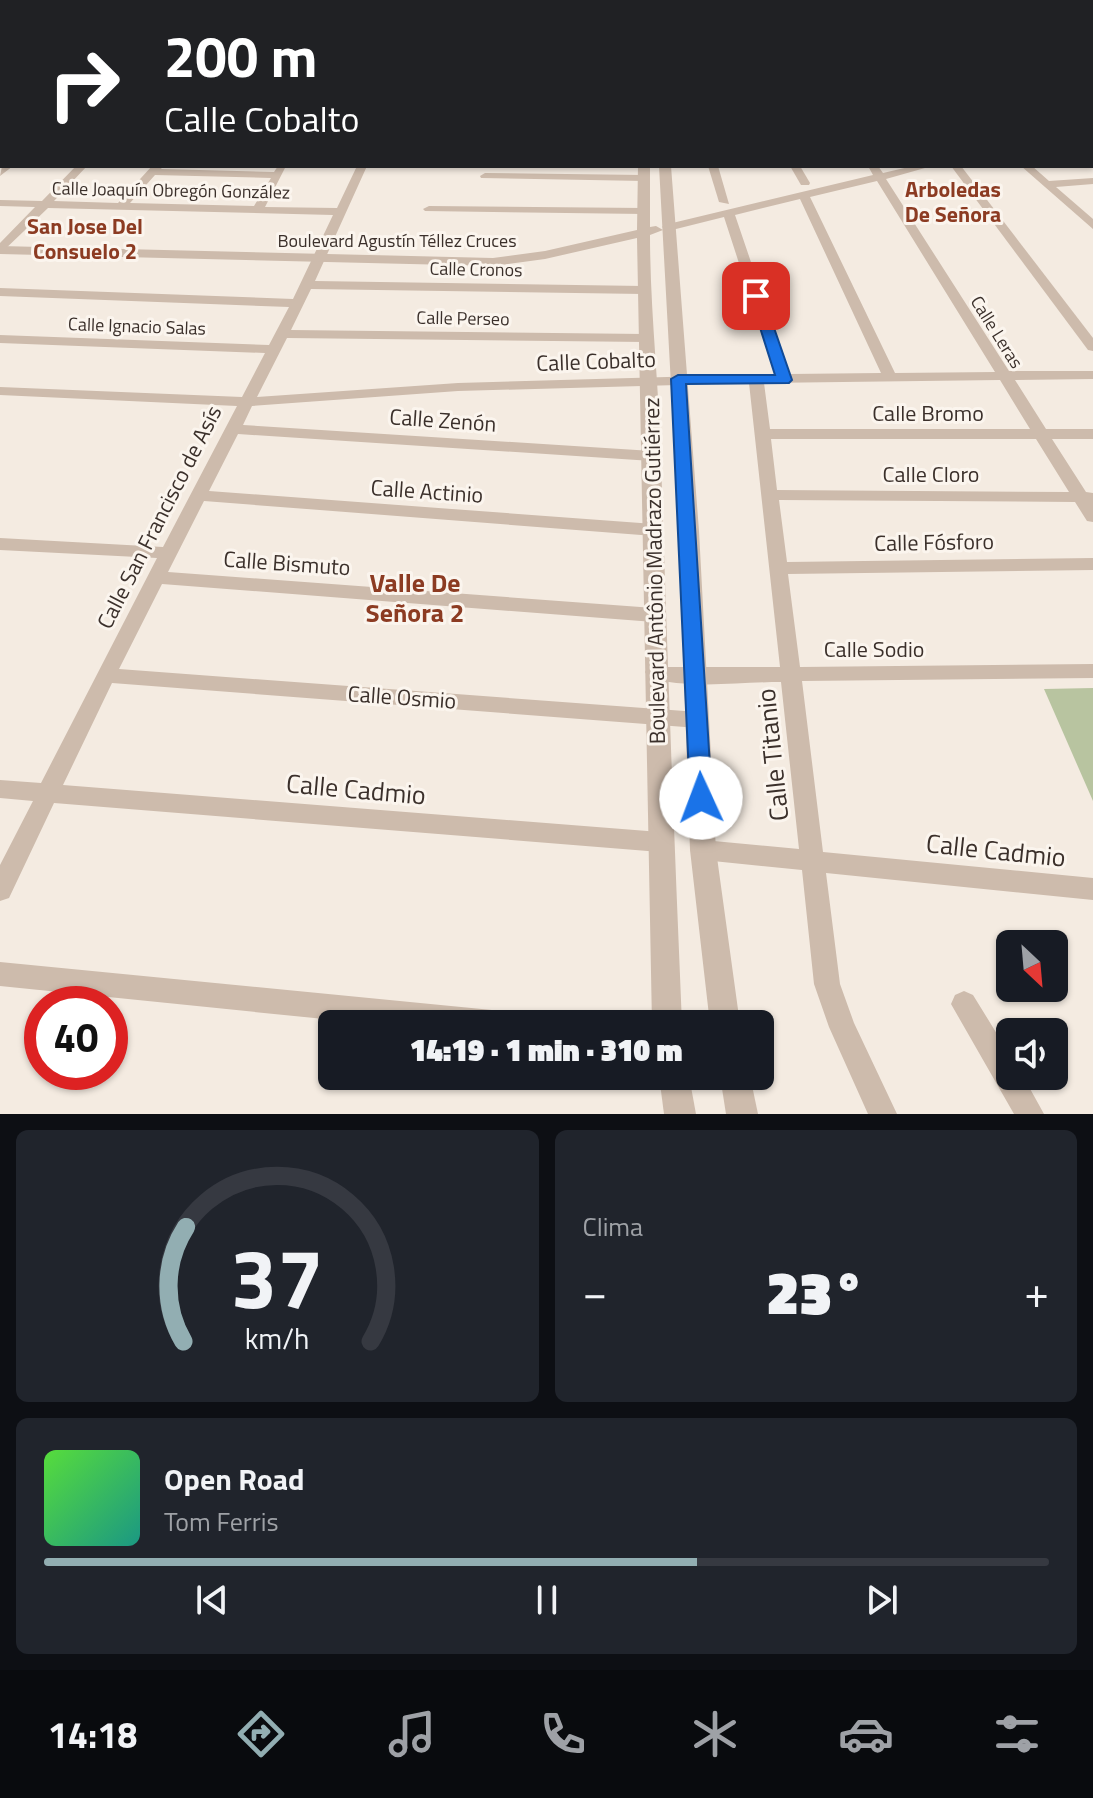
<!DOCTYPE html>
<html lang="es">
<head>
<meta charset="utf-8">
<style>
	:root { --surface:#171b24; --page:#20242c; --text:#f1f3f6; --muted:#9ea1a6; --line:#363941; --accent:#92aeb2 }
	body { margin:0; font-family:"Titillium Web",sans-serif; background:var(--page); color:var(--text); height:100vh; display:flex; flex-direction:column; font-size:30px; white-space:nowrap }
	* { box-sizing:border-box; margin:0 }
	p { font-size:26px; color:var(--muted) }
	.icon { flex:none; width:44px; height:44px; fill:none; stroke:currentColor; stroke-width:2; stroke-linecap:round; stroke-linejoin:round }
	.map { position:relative; height:1114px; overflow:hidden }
	.sheet { display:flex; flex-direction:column; gap:16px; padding:16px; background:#0d0f14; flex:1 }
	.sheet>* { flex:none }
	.top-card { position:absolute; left:0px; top:0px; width:1094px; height:168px; box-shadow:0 2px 6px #0004; background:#202124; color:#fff; overflow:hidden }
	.needle { width:52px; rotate:154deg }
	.buttons { position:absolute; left:996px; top:930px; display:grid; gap:16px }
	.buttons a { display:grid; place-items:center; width:72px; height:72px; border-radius:12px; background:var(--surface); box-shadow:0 2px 6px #0004; font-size:40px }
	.speed { position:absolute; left:24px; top:986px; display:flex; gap:16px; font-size:40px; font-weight:700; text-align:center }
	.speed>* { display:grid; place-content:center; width:104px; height:104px; border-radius:50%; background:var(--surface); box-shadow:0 2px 6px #0004; line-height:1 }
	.speed .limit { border:12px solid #d22; background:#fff; color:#111 }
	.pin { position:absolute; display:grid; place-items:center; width:68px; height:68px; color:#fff; margin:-34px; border-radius:16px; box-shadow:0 4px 12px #0006 }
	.me { position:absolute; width:88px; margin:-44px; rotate:358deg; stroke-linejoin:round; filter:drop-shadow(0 0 6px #0008) }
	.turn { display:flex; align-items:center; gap:28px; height:168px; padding:0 32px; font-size:36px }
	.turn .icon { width:104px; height:104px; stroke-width:2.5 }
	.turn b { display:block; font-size:56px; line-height:68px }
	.big { font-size:60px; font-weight:800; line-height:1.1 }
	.sheet .tile { flex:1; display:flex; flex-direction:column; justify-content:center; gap:12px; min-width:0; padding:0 28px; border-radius:12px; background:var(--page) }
	.sheet .dial { align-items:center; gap:0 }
	.dial svg { height:208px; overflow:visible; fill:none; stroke:var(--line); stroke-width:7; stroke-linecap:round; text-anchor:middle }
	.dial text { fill:var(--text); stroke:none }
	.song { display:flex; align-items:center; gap:24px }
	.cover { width:96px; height:96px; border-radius:12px; background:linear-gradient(135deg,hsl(110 70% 55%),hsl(170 70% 35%)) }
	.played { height:8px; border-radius:4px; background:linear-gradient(90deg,var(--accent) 65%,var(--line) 65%) }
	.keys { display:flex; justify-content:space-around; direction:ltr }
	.heat { display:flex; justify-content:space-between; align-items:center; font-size:44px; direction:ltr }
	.sheet .tiles { flex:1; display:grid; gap:16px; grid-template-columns:1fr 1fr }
	.tile:last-child { grid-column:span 2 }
	.trip { position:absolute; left:318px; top:1010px; width:456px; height:80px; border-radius:12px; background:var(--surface); box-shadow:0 2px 6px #0004; font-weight:800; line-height:80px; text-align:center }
	.menu { display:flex; height:128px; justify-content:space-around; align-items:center; background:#090b0e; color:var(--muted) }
	.menu .icon { width:56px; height:56px }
	.menu .selected { color:var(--accent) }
	.menu b { font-size:36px; color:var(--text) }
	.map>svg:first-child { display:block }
</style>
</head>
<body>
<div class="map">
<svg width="1093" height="1114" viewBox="0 0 1093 1114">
	<rect width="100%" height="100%" fill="#f4ebe1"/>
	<path fill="#b8c4a0" d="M 1093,688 L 1093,801 L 1044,689 Z"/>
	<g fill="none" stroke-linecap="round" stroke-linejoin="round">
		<g fill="#cdbbac" fill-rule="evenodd">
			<path d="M 428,0 L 540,0 L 543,2 L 431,2 Z"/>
			<path d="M 820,0 L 831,0 L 833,2 L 822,2 Z"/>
			<path d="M 865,0 L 875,0 L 877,2 L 867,2 Z"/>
			<path d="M 0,2 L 3,2 L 0,8 Z"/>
			<rect x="1092" y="11" width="1" height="4"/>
			<rect x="1092" y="37" width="1" height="4"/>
			<path d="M 2,45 L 2,52 L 0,53 L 0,46 Z"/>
			<rect x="1092" y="62" width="1" height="6"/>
			<rect x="1092" y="75" width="1" height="6"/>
			<rect x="0" y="76" width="2" height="6"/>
			<rect x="1092" y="102" width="1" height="7"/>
			<rect x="0" y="108" width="2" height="6"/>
			<rect x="1092" y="124" width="1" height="6"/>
			<rect x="0" y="133" width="2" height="6"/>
			<rect x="1092" y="153" width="1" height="7"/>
			<path d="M 2,166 L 13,166 L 0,176 Z"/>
			<path d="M 76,166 L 87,166 L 54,201 L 118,203 L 152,166 L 163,166 L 161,169 L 274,172 L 278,166 L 286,166 L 265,207 L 337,208 L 357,166 L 367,166 L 315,281 L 643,286 L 649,290 L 643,294 L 311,289 L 291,330 L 645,334 L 652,338 L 645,342 L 287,338 L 257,397 L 458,383 L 775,374 L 724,217 L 668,231 L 662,227 L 664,225 L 873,175 L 868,166 L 878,166 L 883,173 L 913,166 L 932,166 L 886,179 L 1009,371 L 1093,371 L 1093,379 L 1015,380 L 1046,429 L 1093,429 L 1093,439 L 1052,439 L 1086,492 L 1093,493 L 1093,522 L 1087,521 L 1075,502 L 779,500 L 787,562 L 1093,558 L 1093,570 L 788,574 L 800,667 L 1093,664 L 1093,678 L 802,681 L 823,852 L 1093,878 L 1093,900 L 826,873 L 840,984 L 854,1023 L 897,1114 L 868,1114 L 829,1027 L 814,984 L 802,870 L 703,860 L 695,857 L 691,850 L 695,843 L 703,840 L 799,849 L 781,682 C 739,682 688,690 648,677 L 645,672 L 648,667 L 780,667 L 749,383 L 458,391 L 252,406 L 243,425 L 652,451 L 660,456 L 652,461 L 238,434 L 209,491 L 654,524 L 663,530 L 654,536 L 204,501 L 168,572 L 654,608 L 661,610 L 664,615 L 661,620 L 654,622 L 162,584 L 119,669 L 698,712 L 705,714 L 709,720 L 705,726 L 698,728 L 112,683 L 63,785 L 660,832 L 668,835 L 672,842 L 668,849 L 660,852 L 54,803 L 9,898 L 0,901 L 0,865 L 33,801 L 0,798 L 0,780 L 41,783 L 157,558 L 0,550 L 0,538 L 163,547 L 237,406 L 0,395 L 0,387 L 242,397 L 265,353 L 0,343 L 0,335 L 269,345 L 289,307 L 0,296 L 0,288 L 293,299 L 333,215 L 48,208 L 0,254 L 0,243 L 35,207 L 0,206 L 0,200 L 42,201 ZM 155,175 L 271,178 L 254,206 L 130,203 ZM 877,181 L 995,372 L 895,373 L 810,197 ZM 800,199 L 881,373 L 789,374 L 735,215 ZM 1000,380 L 1030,429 L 770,429 L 764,383 ZM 771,439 L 1036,439 L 1069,492 L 777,490 Z"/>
			<path d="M 708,166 L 718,166 L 729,204 L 719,202 Z"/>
			<path d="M 790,166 L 800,166 L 810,183 L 809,185 L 801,185 Z"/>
			<path d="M 951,166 L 961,166 L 1093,338 L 1093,351 L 1088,350 Z"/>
			<path d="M 1021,166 L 1032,166 L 1049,181 L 1093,178 L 1093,184 L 1056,187 L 1093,219 L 1093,229 Z"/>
			<path d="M 485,173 L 644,175 L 649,178 L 644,181 L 481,178 L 480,176 Z"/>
			<path d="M 429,206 L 644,208 L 650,211 L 644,214 L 425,211 L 423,209 Z"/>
			<path d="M 0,962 L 502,1011 L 511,1015 L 515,1024 L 373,1024 L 0,986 Z"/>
			<path d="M 964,991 L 973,995 L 1010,1055 L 1010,1076 L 1023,1076 L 1044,1114 L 1014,1114 L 951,1004 L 955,995 Z"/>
		</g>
		<g fill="#cdbbac" fill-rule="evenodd">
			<rect x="639" y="0" width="8" height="2"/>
			<rect x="654" y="0" width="8" height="2"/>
			<path d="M 638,166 L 650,166 L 650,227 L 656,226 L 663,230 L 650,235 C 650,310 659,385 661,460 C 667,648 674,836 682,1024 L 652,1024 L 637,238 L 545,259 L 493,266 L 0,254 L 0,246 L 493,258 L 545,251 L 637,230 Z"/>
			<path d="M 659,166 L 671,166 L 699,531 L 716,850 L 740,1024 L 710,1024 L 690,850 L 679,531 Z"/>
			<path d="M 659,1076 L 689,1076 L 696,1114 L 664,1114 Z"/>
			<path d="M 720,1076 L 750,1076 L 758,1114 L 726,1114 Z"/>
		</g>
	</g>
	<path fill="#1a73e8" stroke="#114b97" stroke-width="2" d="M 752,293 L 763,296 L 792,380 L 789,383 L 686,384 L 712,798 L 709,805 L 701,807 L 693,805 L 690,798 L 671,379 L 678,375 L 775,375 L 750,296 Z"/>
	<g text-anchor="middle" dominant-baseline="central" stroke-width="6" stroke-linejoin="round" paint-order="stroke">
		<g font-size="18" fill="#3b302b" stroke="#fbf5ee">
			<text transform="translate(171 190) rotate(1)">Calle Joaquín Obregón González</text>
			<text x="397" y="240">Boulevard Agustín Téllez Cruces</text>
			<text transform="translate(476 269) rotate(1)">Calle Cronos</text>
			<text transform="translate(463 318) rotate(1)">Calle Perseo</text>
			<text transform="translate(137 326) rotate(2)">Calle Ignacio Salas</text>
			<text transform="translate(997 332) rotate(58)">Calle Leras</text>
		</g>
		<g font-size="22" font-weight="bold" fill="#8c3b22" stroke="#fbf5ee">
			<text x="953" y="189">Arboledas<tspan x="953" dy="25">De Señora</tspan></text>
			<text x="85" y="226">San Jose Del<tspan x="85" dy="25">Consuelo 2</tspan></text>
		</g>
		<g font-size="22" fill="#3b302b" stroke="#fbf5ee">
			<text transform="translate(596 361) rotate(-2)">Calle Cobalto</text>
			<text x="928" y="413">Calle Bromo</text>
			<text transform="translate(443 420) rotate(4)">Calle Zenón</text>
			<text x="931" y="474">Calle Cloro</text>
			<text transform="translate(427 491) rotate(4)">Calle Actinio</text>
			<text transform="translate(159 517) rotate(-63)">Calle San Francisco de Asís</text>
			<text transform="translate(934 542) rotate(-1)">Calle Fósforo</text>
			<text transform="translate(287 563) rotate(4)">Calle Bismuto</text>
			<text transform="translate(654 571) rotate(-91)">Boulevard Antônio Madrazo Gutiérrez</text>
			<text x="874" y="649">Calle Sodio</text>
			<text transform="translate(402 697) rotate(4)">Calle Osmio</text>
		</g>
		<g font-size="26" font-weight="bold" fill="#8c3b22" stroke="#fbf5ee">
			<text x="415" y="582">Valle De<tspan x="415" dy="30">Señora 2</tspan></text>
		</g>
		<g font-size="26" fill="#3b302b" stroke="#fbf5ee">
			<text transform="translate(772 755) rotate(-96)">Calle Titanio</text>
			<text transform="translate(356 789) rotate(5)">Calle Cadmio</text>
			<text transform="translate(996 850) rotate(6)">Calle Cadmio</text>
		</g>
	</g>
</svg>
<div class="buttons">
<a><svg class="needle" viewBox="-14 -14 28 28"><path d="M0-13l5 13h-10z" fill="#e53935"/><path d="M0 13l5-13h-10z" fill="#9ea1a6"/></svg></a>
<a><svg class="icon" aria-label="sound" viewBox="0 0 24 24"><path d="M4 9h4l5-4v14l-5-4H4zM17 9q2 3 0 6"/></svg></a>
</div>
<div class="speed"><div class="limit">40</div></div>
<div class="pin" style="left:756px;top:296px;background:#d93025"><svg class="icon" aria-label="arrive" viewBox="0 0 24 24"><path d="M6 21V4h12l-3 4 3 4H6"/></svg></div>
<svg class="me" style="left:701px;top:798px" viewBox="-20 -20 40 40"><circle r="19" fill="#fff"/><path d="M0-13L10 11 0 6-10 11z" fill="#1a73e8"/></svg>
<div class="trip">14:19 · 1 min · 310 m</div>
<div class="top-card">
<div class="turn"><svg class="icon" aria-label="right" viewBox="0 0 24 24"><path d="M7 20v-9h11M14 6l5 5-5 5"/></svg><div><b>200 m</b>Calle Cobalto</div></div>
</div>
</div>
<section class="sheet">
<div class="tiles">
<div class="tile dial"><svg viewBox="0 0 100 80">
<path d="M14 69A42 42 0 1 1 86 69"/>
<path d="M14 69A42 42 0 0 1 15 25" stroke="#92aeb2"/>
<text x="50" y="56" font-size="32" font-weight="700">37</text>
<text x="50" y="72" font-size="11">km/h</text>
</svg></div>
<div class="tile"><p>Clima</p>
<div class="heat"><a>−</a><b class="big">23°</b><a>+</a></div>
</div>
<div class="tile">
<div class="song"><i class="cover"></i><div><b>Open Road</b><p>Tom Ferris</p></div></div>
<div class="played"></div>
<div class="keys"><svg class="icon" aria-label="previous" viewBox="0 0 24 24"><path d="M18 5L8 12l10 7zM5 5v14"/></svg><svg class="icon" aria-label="pause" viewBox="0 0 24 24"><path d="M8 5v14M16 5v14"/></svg><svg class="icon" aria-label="next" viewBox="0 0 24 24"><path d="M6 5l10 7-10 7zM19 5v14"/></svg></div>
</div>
</div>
</section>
<nav class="menu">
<b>14:18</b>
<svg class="icon selected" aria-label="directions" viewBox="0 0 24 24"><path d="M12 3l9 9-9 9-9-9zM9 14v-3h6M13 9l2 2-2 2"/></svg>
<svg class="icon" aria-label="music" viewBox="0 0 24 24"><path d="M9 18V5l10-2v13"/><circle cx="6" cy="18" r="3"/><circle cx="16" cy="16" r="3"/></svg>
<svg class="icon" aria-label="phone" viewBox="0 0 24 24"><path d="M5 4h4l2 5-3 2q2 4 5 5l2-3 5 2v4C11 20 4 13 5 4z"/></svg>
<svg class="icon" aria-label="climate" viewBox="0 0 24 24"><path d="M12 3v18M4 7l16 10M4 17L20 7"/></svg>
<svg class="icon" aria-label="car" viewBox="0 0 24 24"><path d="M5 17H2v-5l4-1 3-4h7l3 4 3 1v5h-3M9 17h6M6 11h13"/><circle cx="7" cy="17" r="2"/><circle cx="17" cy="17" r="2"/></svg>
<svg class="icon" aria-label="filters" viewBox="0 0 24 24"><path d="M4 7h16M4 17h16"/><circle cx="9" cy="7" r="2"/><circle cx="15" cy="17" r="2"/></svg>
</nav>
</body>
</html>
